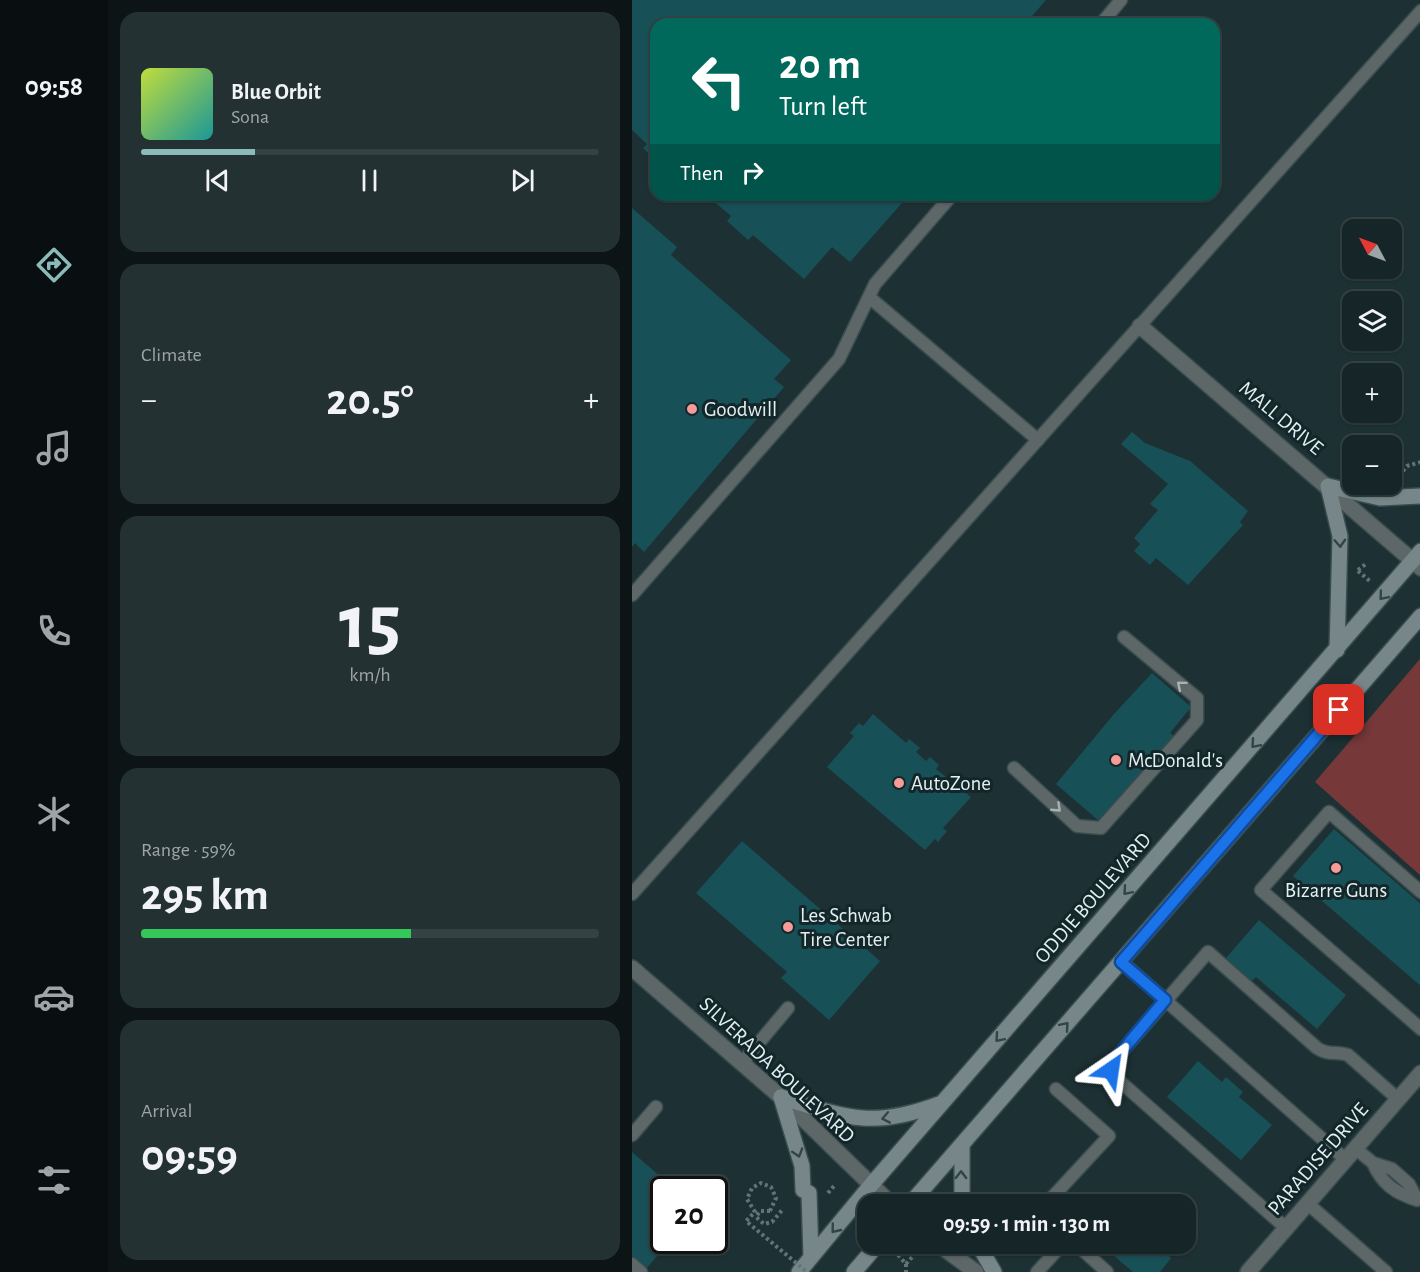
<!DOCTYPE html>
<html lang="en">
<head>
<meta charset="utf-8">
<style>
	:root { --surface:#162527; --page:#233133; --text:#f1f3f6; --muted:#9ea5a7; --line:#354244; --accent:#8bbbb9 }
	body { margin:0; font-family:"Alegreya Sans",sans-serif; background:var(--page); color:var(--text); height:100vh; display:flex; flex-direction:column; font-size:22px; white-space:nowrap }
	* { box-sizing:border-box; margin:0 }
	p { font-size:20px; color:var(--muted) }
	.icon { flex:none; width:33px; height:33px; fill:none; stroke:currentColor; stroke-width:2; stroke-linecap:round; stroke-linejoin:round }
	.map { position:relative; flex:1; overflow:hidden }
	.side { display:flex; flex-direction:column; gap:12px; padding:12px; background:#0c1415; width:524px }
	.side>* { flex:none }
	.guide { position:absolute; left:18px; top:18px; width:570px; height:183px; border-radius:18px; box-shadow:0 2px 4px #0004,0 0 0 2px var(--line); background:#00695c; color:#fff; overflow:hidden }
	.needle { width:39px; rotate:311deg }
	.fabs { position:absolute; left:710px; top:219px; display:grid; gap:12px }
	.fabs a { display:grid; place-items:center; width:60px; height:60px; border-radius:12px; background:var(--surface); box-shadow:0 2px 4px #0004,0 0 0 2px var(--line); font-size:30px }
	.speed { position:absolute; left:18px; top:1176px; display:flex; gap:12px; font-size:30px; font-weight:700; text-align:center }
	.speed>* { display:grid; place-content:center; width:78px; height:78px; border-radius:50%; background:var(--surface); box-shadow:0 2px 4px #0004,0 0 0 2px var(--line); line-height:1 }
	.speed .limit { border:3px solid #111; border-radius:9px; background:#fff; color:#111 }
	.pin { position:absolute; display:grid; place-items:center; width:51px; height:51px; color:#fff; margin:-26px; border-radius:12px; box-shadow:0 3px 9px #0006 }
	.me { position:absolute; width:66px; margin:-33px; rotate:32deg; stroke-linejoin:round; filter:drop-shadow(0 0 4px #0008) }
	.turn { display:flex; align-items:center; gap:21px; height:126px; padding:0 30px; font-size:27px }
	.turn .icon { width:78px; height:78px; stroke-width:2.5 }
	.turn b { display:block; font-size:42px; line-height:51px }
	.then { display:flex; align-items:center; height:57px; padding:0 30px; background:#0003; gap:12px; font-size:22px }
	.big { font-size:45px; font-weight:700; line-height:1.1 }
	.side .widget { flex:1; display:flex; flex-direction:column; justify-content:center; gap:9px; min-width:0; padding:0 21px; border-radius:18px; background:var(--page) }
	.side .dial { align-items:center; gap:0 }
	.dial b { font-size:78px; line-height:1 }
	.song { display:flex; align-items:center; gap:18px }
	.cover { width:72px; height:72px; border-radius:9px; background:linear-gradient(135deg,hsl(70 70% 55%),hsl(180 70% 35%)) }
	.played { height:6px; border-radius:3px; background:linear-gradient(90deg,var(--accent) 25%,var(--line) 25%) }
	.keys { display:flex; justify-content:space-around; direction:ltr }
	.heat { display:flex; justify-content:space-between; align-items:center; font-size:33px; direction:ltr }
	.charge { height:9px; border-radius:4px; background:linear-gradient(90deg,#34c759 59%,var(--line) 0) }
	.trip { position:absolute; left:225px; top:1194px; width:339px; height:60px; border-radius:18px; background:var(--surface); box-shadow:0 2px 4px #0004,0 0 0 2px var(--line); font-weight:700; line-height:60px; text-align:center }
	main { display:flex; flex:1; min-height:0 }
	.tab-bar { display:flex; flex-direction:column; width:108px; justify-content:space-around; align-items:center; background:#090f10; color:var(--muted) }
	.tab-bar .icon { width:42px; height:42px }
	.tab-bar .current { color:var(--accent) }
	.tab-bar b { font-size:27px; color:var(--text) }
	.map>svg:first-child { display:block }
</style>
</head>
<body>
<main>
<nav class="tab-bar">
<b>09:58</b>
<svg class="icon current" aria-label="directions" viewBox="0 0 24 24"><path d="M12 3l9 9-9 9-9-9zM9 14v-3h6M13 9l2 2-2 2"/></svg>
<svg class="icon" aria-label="music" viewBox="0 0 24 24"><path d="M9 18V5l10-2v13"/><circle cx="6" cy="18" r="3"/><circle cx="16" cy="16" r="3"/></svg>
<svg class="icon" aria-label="phone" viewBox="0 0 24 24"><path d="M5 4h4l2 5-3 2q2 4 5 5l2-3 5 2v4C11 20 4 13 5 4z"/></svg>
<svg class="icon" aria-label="climate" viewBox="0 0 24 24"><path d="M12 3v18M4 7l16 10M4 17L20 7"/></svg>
<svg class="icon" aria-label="car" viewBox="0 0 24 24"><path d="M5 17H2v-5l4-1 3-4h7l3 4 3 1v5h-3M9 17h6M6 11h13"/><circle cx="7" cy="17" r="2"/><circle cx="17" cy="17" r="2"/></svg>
<svg class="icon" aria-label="filters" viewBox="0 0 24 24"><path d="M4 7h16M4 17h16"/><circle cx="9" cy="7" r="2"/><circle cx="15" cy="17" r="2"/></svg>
</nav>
<section class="side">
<div class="widget">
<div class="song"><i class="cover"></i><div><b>Blue Orbit</b><p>Sona</p></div></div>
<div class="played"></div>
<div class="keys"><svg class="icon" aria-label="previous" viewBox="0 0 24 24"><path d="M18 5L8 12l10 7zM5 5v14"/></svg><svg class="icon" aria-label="pause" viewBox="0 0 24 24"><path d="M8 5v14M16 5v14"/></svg><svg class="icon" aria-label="next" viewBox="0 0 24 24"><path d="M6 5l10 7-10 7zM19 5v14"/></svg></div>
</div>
<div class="widget"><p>Climate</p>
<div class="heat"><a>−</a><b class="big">20.5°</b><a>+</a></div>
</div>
<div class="widget dial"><b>15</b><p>km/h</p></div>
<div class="widget"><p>Range · 59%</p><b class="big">295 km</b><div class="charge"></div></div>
<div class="widget"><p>Arrival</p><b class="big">09:59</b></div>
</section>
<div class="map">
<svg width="789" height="1272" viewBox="0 0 789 1272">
	<rect width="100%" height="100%" fill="#1d3134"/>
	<path fill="#763839" d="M 788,659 L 788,875 L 683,782 Z"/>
	<g fill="#185057">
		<path d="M 0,0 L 414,0 L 393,24 L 24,24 L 24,160 L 11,148 L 15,144 L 0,130 Z"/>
		<path d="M 74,195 L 277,195 L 218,262 L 200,247 L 172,279 L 121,235 L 116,240 L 95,221 L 99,216 Z"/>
		<path d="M 0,208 L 45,247 L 39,255 L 159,360 L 142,379 L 152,387 L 12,552 L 3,543 L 0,547 Z"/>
		<path d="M 500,432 L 513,443 L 558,461 L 616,511 L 608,522 L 611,525 L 556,585 L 524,558 L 518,565 L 502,551 L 508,544 L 502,538 L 526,510 L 518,504 L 536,484 L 489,444 Z"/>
		<path d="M 520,673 L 559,707 L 538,733 L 543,737 L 466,820 L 424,784 L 482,714 Z"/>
		<path d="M 241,714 L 274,743 L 277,739 L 288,748 L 284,752 L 294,761 L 298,757 L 307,765 L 304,769 L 339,797 L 311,828 L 315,831 L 306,842 L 303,839 L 293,850 L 195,767 L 222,736 L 218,733 L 227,723 L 231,726 Z"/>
		<path d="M 702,829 L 789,904 L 789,986 L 661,876 Z"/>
		<path d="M 110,841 L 248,961 L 197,1020 L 149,978 L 155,972 L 64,893 Z"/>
		<path d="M 627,920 L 714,995 L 685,1029 L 624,977 L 620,981 L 594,958 Z"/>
		<path d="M 566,1061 L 590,1082 L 594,1077 L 611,1092 L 607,1097 L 640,1125 L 609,1160 L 535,1097 Z"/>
		<path d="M 0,1152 L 44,1190 L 32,1190 L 32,1240 L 39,1240 L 13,1270 L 0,1259 Z"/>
		<path d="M 468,1244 L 526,1244 L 527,1247 L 539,1258 L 528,1272 L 501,1272 Z"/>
	</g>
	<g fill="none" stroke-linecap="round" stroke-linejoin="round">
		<defs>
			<g id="service">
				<path d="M 469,24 L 489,0"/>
				<path d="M 237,297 L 406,440"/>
				<path d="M 0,595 L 207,359 L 243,284 L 320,195"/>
				<path d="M 382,768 L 445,826 L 469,828 L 565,720 L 565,698 L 492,637"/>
				<path d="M 789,892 L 697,812 L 629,890 L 789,1029"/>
				<path d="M 0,894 L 789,11"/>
				<path d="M 489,961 L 713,1159"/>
				<path d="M 110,1063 L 156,1008"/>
				<path d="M 0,1135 L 24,1107"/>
				<path d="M 723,1148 L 741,1163 L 760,1169 L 777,1184 L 785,1200 C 763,1193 750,1184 741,1163"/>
				<path d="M 675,1203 L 754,1272"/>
				<path d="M 414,1204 L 477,1136 L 424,1089"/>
				<path d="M 654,1228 L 483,1077 L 479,1064 L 576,952 L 685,1048 C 696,1056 705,1051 716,1055 L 766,1099"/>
				<path d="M 444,1244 L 475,1272"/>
				<path d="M 0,1264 L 9,1272"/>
				<path d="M 405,1272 L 427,1248 L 422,1244"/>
			</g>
			<g id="minor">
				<path d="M 508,326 L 789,568"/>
				<path d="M 616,1272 L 789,1073"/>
			</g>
			<g id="tertiary">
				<path d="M 0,968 L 149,1097 L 259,1204"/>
				<path d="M 306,1244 L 344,1272"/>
			</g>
			<g id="secondary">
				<path d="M 705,650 L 708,536 L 696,486 L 748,498 L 789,496"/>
				<path d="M 149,1097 L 170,1166 L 171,1190 L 177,1193 L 179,1257"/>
				<path d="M 149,1097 C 214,1118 240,1129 307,1104"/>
				<path d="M 330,1145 L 330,1204"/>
				<path d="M 278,1204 L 789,616"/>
				<path d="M 346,1244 L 362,1272"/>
				<path d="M 167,1272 L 239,1185 L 789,551"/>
				<path d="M 222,1272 L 246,1244"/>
			</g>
		</defs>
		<use href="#service" stroke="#394c4e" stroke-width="15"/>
		<use href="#minor" stroke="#394c4e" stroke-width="18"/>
		<use href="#tertiary" stroke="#394c4e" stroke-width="18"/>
		<use href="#secondary" stroke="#394c4e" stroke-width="18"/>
		<g stroke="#637477" stroke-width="4" stroke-dasharray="3 3" stroke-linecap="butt">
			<path d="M 771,471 L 775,466 L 789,462"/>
			<path d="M 726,570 L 735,563"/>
			<path d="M 726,571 L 739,582"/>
			<path d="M 196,1193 L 202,1186"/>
			<path d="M 138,1211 L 128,1211 L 124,1217 L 132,1224 L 140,1222 L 151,1209"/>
			<path d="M 266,1255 L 274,1264 L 274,1272"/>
			<path d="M 274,1264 L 282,1255"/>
		</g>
		<use href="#service" stroke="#5d6768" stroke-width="12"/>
		<use href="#minor" stroke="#5d6768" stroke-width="15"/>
		<use href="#tertiary" stroke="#5d6768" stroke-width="15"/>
		<use href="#secondary" stroke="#778789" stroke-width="15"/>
		<path stroke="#637477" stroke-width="4" stroke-dasharray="3 3" stroke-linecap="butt" d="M 138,1211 L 144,1198 L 139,1187 L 129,1183 L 120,1188 L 115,1199 L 123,1212 L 114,1221 L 175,1272"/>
	</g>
	<defs><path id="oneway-chevron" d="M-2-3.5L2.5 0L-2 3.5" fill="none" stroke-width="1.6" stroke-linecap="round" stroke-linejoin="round" transform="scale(1.5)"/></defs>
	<g stroke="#314446">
		<use href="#oneway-chevron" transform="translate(708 543) rotate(87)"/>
		<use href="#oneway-chevron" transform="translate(751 596) rotate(130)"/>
		<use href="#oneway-chevron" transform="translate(623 744) rotate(131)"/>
		<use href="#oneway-chevron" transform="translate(495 891) rotate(131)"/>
		<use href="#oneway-chevron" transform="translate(433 1026) rotate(-49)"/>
		<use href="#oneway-chevron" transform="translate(367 1038) rotate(131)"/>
		<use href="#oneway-chevron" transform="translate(254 1118) rotate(169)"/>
		<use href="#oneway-chevron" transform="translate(166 1153) rotate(73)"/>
		<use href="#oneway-chevron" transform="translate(329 1175) rotate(-89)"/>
		<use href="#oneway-chevron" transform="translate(203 1229) rotate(129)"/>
	</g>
	<g stroke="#a7b2b3">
		<use href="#oneway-chevron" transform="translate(549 685) rotate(-140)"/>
		<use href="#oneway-chevron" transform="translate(425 808) rotate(43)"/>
	</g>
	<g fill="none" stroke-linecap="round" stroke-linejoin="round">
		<defs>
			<path id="route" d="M 479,1070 L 479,1064 L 533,1000 L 489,962 L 707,710"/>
		</defs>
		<use href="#route" stroke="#114b97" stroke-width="15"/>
		<use href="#route" stroke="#1a73e8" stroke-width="10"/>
	</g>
	<g fill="#f59b99" stroke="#13272a" stroke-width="2">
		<circle cx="60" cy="409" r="6"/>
		<circle cx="484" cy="760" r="6"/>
		<circle cx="267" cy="783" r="6"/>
		<circle cx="704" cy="868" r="6"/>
		<circle cx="156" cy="927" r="6"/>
	</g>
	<g text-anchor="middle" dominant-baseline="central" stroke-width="6" stroke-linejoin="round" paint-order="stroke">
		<g font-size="21" fill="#e3eff1" stroke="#13272a" text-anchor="start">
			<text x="72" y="409">Goodwill</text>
			<text x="496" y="760">McDonald's</text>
			<text x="279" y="783">AutoZone</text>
			<text x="704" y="890" text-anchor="middle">Bizarre Guns</text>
			<text x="168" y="915">Les Schwab<tspan x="168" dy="24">Tire Center</tspan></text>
		</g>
		<g font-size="21" fill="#e3eff1" stroke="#13272a">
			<text transform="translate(649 418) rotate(40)">MALL DRIVE</text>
			<text transform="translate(461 898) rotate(-49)">ODDIE BOULEVARD</text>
			<text transform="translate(145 1070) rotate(43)">SILVERADA BOULEVARD</text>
			<text transform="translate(686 1159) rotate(-49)">PARADISE DRIVE</text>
		</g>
	</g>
</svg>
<div class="fabs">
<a><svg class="needle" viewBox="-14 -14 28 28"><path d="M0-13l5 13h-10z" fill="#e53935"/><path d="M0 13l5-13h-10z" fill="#9ea5a7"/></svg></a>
<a><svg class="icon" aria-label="layers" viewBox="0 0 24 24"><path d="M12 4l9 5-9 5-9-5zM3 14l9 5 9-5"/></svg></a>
<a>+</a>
<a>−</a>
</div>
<div class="speed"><div class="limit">20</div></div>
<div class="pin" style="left:707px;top:710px;background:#d93025"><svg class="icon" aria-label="arrive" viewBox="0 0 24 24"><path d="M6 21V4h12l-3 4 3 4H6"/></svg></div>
<svg class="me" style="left:479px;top:1070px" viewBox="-20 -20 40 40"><path d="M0-17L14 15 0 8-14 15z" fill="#1a73e8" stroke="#fff" stroke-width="4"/></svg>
<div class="trip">09:59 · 1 min · 130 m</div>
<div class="guide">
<div class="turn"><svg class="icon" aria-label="left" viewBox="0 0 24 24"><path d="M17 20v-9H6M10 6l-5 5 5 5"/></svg><div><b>20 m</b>Turn left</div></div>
<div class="then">Then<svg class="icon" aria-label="right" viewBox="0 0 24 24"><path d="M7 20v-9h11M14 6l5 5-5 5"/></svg></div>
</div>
</div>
</main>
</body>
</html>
